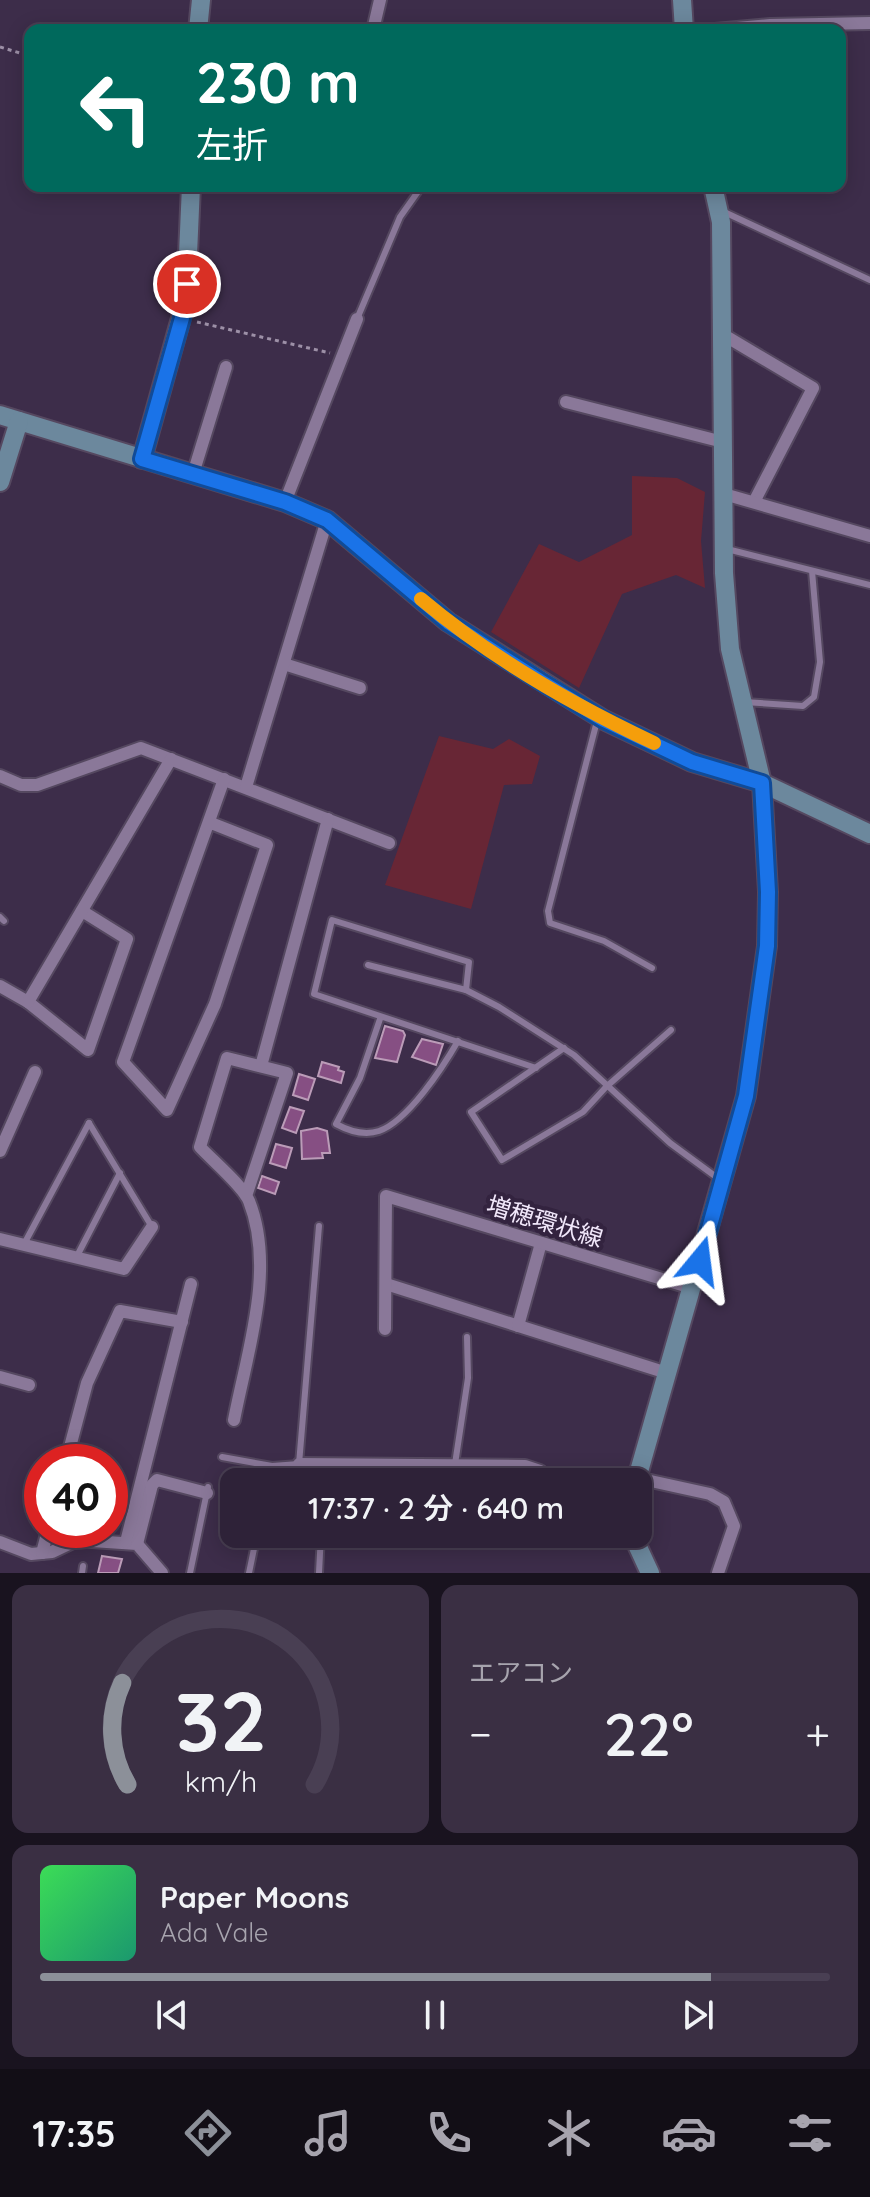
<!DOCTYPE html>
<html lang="ja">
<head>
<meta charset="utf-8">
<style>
	:root { --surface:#2e2238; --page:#3a2f43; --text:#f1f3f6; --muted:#a7a4ae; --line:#493f53; --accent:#8c9099 }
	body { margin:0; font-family:Quicksand,"Noto Sans JP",sans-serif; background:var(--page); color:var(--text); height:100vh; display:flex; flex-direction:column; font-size:30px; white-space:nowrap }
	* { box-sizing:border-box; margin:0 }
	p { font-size:26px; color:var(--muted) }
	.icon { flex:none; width:44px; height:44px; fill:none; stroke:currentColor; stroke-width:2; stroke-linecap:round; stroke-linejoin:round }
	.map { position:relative; height:1573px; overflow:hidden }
	.details { display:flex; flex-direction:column; gap:12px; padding:12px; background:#19131f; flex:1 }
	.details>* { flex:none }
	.guide { position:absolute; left:24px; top:24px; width:822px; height:168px; border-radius:16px; box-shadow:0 4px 20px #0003,0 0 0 2px var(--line); background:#00695c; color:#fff; overflow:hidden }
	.speed { position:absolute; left:24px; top:1444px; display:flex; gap:16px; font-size:40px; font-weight:700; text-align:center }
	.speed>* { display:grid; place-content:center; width:104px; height:104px; border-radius:50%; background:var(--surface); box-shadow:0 4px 20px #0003,0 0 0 2px var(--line); line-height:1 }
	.speed .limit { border:12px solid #d22; background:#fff; color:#111 }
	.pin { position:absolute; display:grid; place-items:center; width:68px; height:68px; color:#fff; margin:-34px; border:4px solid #fff; border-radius:50%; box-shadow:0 2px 8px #0007 }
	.me { position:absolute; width:88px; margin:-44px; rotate:16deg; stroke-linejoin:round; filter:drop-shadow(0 0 6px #0008) }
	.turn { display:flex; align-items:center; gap:28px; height:168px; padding:0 40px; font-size:36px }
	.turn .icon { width:104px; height:104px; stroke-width:2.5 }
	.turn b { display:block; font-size:56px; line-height:68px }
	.big { font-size:60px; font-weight:600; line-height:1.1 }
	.details .widget { flex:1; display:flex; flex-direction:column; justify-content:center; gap:12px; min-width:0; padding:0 28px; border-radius:16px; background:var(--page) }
	.details .dial { align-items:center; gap:0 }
	.dial svg { height:208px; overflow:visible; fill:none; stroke:var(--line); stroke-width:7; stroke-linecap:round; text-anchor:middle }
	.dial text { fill:var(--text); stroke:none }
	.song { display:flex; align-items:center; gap:24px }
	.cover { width:96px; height:96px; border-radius:12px; background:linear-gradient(135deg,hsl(130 70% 55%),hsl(160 70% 35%)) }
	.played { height:8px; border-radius:4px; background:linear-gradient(90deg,var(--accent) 85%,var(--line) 85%) }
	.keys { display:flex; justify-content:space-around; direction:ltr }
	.heat { display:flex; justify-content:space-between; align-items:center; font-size:44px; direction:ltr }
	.details .tiles { flex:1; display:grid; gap:12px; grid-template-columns:1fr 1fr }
	.widget:last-child { grid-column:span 2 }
	.trip { position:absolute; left:220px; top:1468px; width:432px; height:80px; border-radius:16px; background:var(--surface); box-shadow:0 4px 20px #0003,0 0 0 2px var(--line); font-weight:600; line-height:80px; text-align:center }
	.tabs { display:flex; height:128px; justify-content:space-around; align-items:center; background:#120e16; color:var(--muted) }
	.tabs .icon { width:56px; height:56px }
	.tabs .selected { color:var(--accent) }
	.tabs b { font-size:36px; color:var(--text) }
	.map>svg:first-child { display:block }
</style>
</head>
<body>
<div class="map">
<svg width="870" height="1573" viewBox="0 0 870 1573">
	<rect width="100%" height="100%" fill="#3d2d4a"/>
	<g fill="#682635">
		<path d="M 632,476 L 677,478 L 705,492 L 701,541 L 705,588 L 676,575 L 622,594 L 579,688 L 491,632 L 539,544 L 579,562 L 632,535 Z"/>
		<path d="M 439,736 L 493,749 L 509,739 L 540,756 L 532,784 L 504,785 L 471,909 L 385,885 Z"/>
	</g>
	<g fill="#864f83" stroke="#bb9cb8" stroke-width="2">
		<path d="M 385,1026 L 403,1031 L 405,1035 L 397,1062 L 375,1058 Z"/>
		<path d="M 422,1039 L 443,1044 L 436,1065 L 412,1057 Z"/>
		<path d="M 322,1062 L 339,1067 L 338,1070 L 344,1072 L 341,1083 L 318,1076 Z"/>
		<path d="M 299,1074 L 315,1079 L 308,1100 L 293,1095 Z"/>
		<path d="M 290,1107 L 304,1111 L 296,1133 L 282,1128 Z"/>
		<path d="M 317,1128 L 327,1131 L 330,1153 L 322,1153 L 323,1158 L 302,1159 L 301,1131 Z"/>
		<path d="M 276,1144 L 292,1148 L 286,1168 L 270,1163 Z"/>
		<path d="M 262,1176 L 279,1182 L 275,1194 L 258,1188 Z"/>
		<path d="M 102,1556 L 122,1559 L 118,1573 L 98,1573 Z"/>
	</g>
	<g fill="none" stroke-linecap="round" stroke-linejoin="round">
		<defs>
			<g id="lane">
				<path d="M 722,211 L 870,280"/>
				<path d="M 357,319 L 400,217 L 422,186"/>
				<path d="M 727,549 L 870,585"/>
				<path d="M 744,702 L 803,706 L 814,697 L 820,662 L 812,571"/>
				<path d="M 597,721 L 548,911 L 550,923 L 604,941 L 652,968"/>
				<path d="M 0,917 L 4,921"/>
				<path d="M 368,965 L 466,990 L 499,1007 L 574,1055 L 670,1143 L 719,1179"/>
				<path d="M 466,990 L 469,962 L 332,920 L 314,994 L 536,1068"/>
				<path d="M 380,1019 L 360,1078 L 336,1124 C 349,1131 364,1136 379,1131 C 408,1121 443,1067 458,1041"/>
				<path d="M 564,1048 L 471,1112 L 502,1160 L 583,1112 L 606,1087 L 671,1030"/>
				<path d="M 89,1123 L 152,1227"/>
				<path d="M 23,1246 L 89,1123"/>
				<path d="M 77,1256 L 120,1173"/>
				<path d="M 222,1457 L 272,1466 L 299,1464 L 319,1226"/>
				<path d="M 320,1463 L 321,1482"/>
				<path d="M 455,1464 L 468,1378 L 467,1337"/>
				<path d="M 269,1482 L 272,1466"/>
				<path d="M 82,1573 L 83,1566"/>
				<path d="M 190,1573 L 208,1487"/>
				<path d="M 249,1573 L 257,1534"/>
				<path d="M 319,1573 L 321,1534"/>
			</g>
			<g id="street">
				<path d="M 373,30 L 380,0"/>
				<path d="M 715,30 L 770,25 L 870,23"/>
				<path d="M 722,334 L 813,388 L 754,502"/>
				<path d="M 566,402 L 723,442"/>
				<path d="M 193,474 L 226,367"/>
				<path d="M 724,494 L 870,536"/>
				<path d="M 285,502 L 357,319"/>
				<path d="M 284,664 L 360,688"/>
				<path d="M 0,776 L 21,785 L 37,785 L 141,748 L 389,843"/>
				<path d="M 246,787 L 327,520"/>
				<path d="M 211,823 L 267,845 L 215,1004 L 167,1110 L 123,1062 L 224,779"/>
				<path d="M 0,986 L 28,1002 L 88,1050 L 127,939 L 82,911"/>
				<path d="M 28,1002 L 171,759"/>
				<path d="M 261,1066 L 328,819"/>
				<path d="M 0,1151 L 35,1072"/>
				<path d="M 0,1239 L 124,1269 L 152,1227"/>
				<path d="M 386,1284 L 667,1373"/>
				<path d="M 518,1326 L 541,1243"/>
				<path d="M 385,1329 L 386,1196 L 692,1288"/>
				<path d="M 0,1377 L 29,1385"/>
				<path d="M 234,1420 C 247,1352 276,1269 249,1201 C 243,1186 212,1160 200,1147 L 227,1058 L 287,1073 L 246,1196"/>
				<path d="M 66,1462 L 87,1383 L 120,1311 L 182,1322"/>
				<path d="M 299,1464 L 525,1466 L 540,1471 L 544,1482"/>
				<path d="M 637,1478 L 710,1494 L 724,1502 L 734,1526 L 718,1573"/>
				<path d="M 0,1542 L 31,1554 L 52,1552 L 77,1540 L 137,1544 L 162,1573"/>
				<path d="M 126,1542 L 191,1284"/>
				<path d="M 137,1544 L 152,1485 L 157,1480 L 207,1493"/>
				<path d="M 42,1553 L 48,1530"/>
			</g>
			<g id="secondary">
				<path d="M 682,0 L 684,30"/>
				<path d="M 198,30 L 201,0"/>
				<path d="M 0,415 L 285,502 L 327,520 L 448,622 L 604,720 L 692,762 L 762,783 L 870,834"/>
				<path d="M 142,459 L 186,300 L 191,186"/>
				<path d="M 0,482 L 19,421"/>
				<path d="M 636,1482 L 746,1096 L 767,946 L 768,892 L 762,783 L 730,649 L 724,573 L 721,222 L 713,186"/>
				<path d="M 632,1534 L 650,1573"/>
			</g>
		</defs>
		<use href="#lane" stroke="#554860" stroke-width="10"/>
		<use href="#street" stroke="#554860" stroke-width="16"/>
		<use href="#secondary" stroke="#554860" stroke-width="22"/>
		<g stroke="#9d90a7" stroke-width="3" stroke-dasharray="4 4" stroke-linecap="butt">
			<path d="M 0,47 L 30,56"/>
			<path d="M 197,322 L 330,353"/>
		</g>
		<use href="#lane" stroke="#8a7899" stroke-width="6"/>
		<use href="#street" stroke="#8a7899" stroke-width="12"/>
		<use href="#secondary" stroke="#6c889d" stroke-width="18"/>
	</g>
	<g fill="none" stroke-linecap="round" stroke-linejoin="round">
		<defs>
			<path id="route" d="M 187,284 L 182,318 L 142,459 L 285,502 L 327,520 L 448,622 L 540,681 L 604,720 L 692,762 L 762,783 L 768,892 L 767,946 L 746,1096 L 700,1261"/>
		</defs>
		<use href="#route" stroke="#114b97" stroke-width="20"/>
		<use href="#route" stroke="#1a73e8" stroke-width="14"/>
		<path stroke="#f59e0b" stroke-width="14" d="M 421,599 C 490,657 573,705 654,743"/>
	</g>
	<g text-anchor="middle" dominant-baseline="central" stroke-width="8" stroke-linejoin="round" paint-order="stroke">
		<g font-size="24" fill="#f2e8fb" stroke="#33233f">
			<text transform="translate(545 1221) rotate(17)">増穂環状線</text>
		</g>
	</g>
</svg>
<div class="speed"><div class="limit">40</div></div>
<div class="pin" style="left:187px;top:284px;background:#d93025"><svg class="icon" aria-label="arrive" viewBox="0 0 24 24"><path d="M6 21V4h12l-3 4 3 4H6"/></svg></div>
<svg class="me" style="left:700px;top:1261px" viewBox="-20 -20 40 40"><path d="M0-17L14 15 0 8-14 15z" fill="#1a73e8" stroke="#fff" stroke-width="4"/></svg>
<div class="trip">17:37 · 2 分 · 640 m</div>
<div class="guide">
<div class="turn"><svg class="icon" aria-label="left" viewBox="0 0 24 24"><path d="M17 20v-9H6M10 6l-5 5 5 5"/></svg><div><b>230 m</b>左折</div></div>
</div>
</div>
<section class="details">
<div class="tiles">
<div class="widget dial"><svg viewBox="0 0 100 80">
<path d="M14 69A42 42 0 1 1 86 69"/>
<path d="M14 69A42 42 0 0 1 12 30" stroke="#8c9099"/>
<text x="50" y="56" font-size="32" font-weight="700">32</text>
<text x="50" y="72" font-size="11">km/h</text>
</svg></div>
<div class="widget"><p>エアコン</p>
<div class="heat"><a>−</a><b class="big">22°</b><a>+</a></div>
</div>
<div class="widget">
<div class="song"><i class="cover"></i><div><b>Paper Moons</b><p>Ada Vale</p></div></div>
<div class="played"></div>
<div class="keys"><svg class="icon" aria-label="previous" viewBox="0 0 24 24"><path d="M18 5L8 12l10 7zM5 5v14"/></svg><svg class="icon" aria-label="pause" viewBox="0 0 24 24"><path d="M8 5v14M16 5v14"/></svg><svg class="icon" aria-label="next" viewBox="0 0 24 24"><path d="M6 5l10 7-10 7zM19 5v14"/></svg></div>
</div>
</div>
</section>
<nav class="tabs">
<b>17:35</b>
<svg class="icon selected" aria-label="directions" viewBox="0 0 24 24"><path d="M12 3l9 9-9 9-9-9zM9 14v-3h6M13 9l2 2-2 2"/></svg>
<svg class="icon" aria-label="music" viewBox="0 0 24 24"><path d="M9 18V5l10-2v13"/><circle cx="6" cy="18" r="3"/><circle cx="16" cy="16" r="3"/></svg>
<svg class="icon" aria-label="phone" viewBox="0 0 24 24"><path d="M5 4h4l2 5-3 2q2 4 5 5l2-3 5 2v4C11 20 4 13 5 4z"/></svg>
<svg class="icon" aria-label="climate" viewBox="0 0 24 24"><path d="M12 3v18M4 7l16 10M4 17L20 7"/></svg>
<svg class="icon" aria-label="car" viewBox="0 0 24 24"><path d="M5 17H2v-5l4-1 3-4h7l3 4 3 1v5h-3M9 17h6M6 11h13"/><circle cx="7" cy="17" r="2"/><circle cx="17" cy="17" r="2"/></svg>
<svg class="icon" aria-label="filters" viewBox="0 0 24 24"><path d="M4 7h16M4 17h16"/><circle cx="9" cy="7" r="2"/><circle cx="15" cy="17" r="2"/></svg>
</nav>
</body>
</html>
